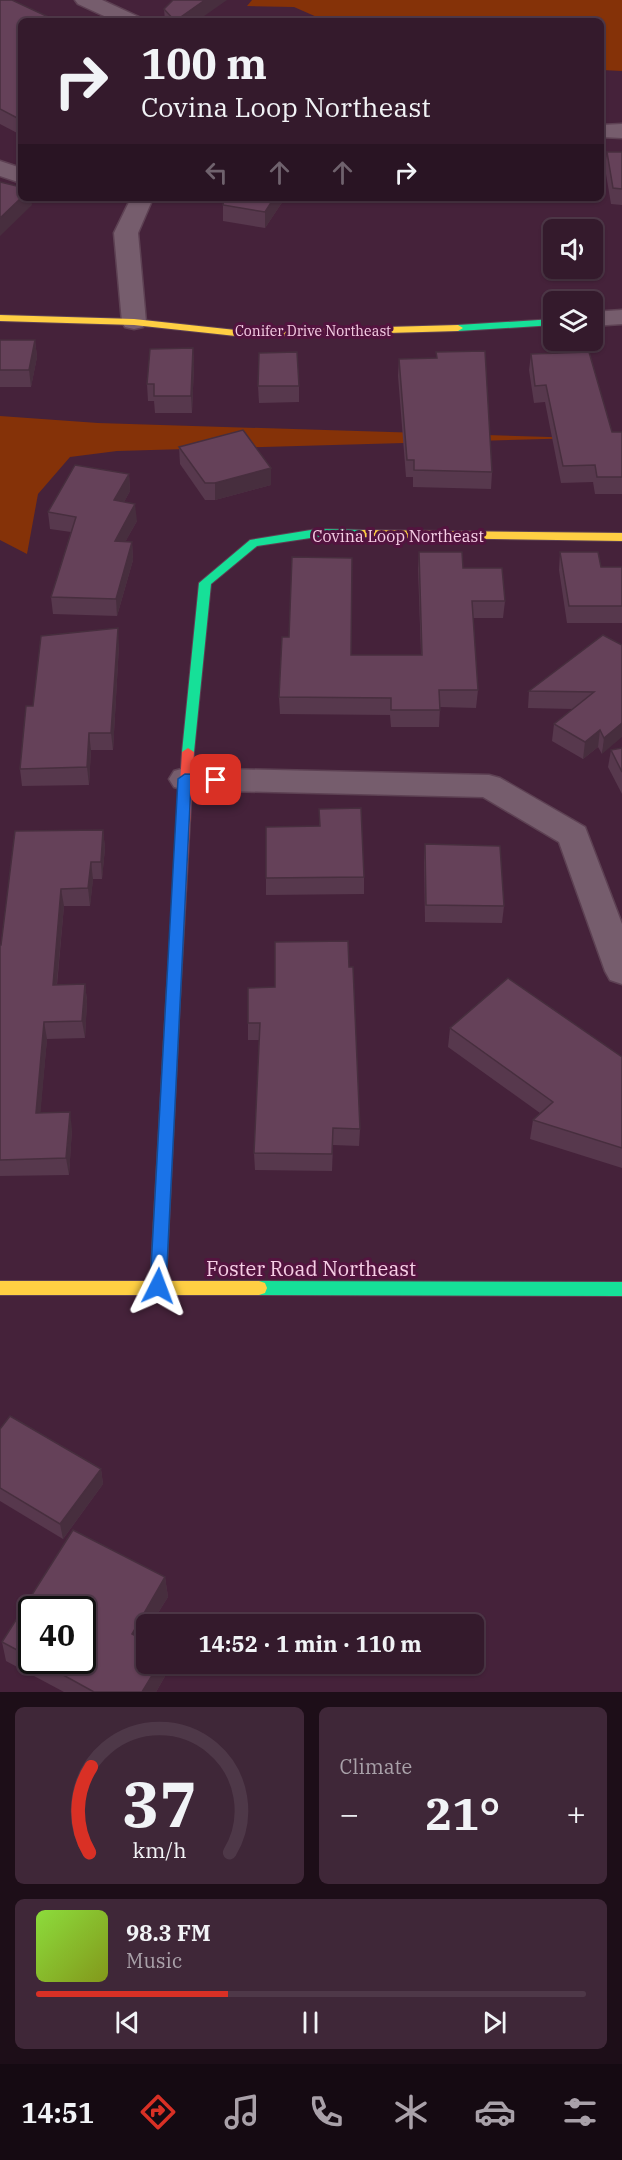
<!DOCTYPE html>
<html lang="en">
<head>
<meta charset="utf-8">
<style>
	:root { --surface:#341a2c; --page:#3f2738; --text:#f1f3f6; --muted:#a9a1a9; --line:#4e3848; --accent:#d93025 }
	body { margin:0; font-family:"IBM Plex Serif",serif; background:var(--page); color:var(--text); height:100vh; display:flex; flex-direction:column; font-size:22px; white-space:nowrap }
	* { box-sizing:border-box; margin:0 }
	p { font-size:20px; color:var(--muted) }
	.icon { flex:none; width:33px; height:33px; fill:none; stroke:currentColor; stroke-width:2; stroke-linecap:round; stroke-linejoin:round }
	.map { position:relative; height:1692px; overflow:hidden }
	.side { display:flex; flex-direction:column; gap:15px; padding:15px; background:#1d0e18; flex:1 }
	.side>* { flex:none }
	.hud { position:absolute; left:18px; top:18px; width:586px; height:183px; border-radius:9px; box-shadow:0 2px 4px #0004,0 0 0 2px var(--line); background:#341a2c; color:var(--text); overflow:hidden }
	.buttons { position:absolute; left:543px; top:219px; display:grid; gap:12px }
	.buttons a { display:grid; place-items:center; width:60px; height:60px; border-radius:9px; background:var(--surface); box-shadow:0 2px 4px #0004,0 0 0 2px var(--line); font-size:30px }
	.speed { position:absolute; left:18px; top:1596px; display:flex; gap:12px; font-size:30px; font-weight:700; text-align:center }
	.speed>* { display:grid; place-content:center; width:78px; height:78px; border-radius:50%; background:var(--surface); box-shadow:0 2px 4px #0004,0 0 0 2px var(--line); line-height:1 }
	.speed .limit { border:3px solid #111; border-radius:9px; background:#fff; color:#111 }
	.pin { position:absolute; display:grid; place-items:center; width:51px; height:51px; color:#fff; margin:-26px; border-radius:12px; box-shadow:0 3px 9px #0006 }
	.me { position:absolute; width:66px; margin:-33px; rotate:3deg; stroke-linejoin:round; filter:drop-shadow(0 0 4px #0008) }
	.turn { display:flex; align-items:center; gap:21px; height:126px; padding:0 24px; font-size:27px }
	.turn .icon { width:78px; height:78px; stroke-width:2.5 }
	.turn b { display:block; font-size:42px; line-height:51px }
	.lanes { display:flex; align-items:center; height:57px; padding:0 24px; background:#0003; justify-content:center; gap:30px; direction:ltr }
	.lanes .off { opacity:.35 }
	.big { font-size:45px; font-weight:700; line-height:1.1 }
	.side .card { flex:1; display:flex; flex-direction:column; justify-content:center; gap:9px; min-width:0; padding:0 21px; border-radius:9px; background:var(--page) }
	.side .dial { align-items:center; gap:0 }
	.dial svg { height:156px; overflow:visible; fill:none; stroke:var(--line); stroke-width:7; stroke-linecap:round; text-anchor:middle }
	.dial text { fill:var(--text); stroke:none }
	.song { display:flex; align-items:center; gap:18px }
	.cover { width:72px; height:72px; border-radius:9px; background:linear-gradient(135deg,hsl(90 70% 55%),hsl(70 70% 35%)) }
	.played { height:6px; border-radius:3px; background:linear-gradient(90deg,var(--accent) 35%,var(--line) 35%) }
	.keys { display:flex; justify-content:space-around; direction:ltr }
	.heat { display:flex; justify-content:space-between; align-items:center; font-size:33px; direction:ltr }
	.side .tiles { flex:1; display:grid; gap:15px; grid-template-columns:1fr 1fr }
	.card:last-child { grid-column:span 2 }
	.trip { position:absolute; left:136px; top:1614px; width:348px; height:60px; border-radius:9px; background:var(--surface); box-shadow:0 2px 4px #0004,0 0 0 2px var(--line); font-weight:700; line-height:60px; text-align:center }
	.dock { display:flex; height:96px; justify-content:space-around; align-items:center; background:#150a12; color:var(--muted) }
	.dock .icon { width:42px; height:42px }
	.dock .on { color:var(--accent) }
	.dock b { font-size:27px; color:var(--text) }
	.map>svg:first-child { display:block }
</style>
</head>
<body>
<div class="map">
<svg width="622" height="1692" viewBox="0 0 622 1692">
	<rect width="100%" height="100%" fill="#45223a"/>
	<g fill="#853208">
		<path d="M 252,0 L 622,0 L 622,71 L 602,70 L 602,21 L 326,21 L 294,7 L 247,6 Z"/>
		<path d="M 0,416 L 98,423 L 582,438 L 117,451 L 70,457 L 38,494 L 27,554 L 0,540 Z"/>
	</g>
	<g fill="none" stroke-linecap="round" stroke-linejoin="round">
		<defs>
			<g id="street">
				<path d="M 75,0 L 102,0 L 139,17 L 142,21 L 115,21 L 78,4 Z"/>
				<path d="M 622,124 L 622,138 L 602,137 L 602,125 Z"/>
				<path d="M 0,161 L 21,168 L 21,183 L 0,176 Z"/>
				<path d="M 131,198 L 153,198 L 138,233 L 146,322 L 143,327 L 134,329 L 125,327 L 122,322 L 114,233 Z"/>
				<path d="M 622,310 L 622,324 L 592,326 L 592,312 Z"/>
				<path d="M 185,768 L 489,775 L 500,778 L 585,827 L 622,924 L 622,984 L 610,980 L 605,971 L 559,842 L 483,797 L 185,790 L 174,787 L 169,779 L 174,771 Z"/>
			</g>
			<g id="fast">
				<path d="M 554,319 L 554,325 L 458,331 L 453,328 L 458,325 Z"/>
				<path d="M 317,529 L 363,530 L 369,534 L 363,538 L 317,537 L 257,546 L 211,584 L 194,752 L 188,756 L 183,755 L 182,752 L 199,583 L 250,540 Z"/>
				<path d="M 173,995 L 178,997 L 180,1001 L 166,1286 L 164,1291 L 158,1293 L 152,1291 L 150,1286 L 166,1001 L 168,997 Z"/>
				<path d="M 259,1281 L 622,1282 L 622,1296 L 259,1295 L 253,1293 L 251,1288 L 253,1283 Z"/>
			</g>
			<g id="slow">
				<path d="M 0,315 L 134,319 L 245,331 L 458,325 L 463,328 L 458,331 L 245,337 L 134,325 L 0,321 Z"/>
				<path d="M 363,530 L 622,533 L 622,541 L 359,537 L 357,534 L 359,531 Z"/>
				<path d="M 0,1281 L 259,1281 L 265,1283 L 267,1288 L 265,1293 L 259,1295 L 0,1295 Z"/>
			</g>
			<path id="jam" d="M 188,748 L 194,752 L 180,1001 L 178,1005 L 168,1005 L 166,1001 L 182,752 Z"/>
		</defs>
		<use href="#street" stroke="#5d4153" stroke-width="3"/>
		<use href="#fast" stroke="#5d4153" stroke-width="2"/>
		<use href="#slow" stroke="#5d4153" stroke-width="2"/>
		<use href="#jam" stroke="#5d4153" stroke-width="2"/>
		<use href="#street" fill="#765d6d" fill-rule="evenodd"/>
		<use href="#fast" fill="#16e098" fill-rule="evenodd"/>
		<use href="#slow" fill="#ffcf43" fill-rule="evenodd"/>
		<use href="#jam" fill="#f24e42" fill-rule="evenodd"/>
	</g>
	<g fill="#57384d" fill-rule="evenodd">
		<path d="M 0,0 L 21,21 L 21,135 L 0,124 Z"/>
		<path d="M 164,9 L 197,21 L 165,21 Z"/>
		<path d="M 607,152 L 622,152 L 622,205 L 611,204 L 605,168 Z"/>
		<path d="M 285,198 L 265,228 L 223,221 L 223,205 Z"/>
		<path d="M 0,340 L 35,340 L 37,357 L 31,387 L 0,387 Z"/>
		<path d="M 193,348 L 194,365 L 192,413 L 155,413 L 154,401 L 148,401 L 147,384 Z"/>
		<path d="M 436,352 L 492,472 L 491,489 L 413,487 L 413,477 L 406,477 L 398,376 L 399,359 L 436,358 Z"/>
		<path d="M 531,354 L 612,432 L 622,432 L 622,494 L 595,494 L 593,482 L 561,483 L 545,402 L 534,403 L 529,370 Z"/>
		<path d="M 258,386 L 299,386 L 299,402 L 259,403 Z"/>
		<path d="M 179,447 L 271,485 L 215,500 L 205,500 L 180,464 Z"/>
		<path d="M 129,474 L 130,491 L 124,502 L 137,521 L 125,542 L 132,542 L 133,560 L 117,616 L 53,614 L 51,597 L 71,532 L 50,529 L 48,512 Z"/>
		<path d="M 419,552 L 463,568 L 505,601 L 503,618 L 473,618 L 478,690 L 476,708 L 440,707 L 439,727 L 391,727 L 390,715 L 280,714 L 279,697 L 351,655 L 421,655 L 418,569 Z"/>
		<path d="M 560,552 L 601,567 L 622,567 L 622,623 L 567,623 L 559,570 Z"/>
		<path d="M 119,645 L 113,750 L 91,750 L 89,785 L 22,786 L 20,769 L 33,706 Z"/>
		<path d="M 622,645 L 602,754 L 598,747 L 583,759 L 552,741 L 554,724 L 573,709 L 528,708 L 529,691 Z"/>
		<path d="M 622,748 L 622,794 L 608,767 L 611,750 Z"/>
		<path d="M 319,809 L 364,877 L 364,894 L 266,895 L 266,878 L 319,826 Z"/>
		<path d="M 103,830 L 105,848 L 102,879 L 93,879 L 90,906 L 64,906 L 57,985 L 85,984 L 87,1001 L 85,1038 L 47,1039 L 40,1113 L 72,1129 L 69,1175 L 0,1176 L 0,945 L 1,945 Z"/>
		<path d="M 425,844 L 504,906 L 502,923 L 425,922 L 424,862 Z"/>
		<path d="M 349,967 L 360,1129 L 359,1146 L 333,1145 L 332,1171 L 255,1170 L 254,1153 L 259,1040 L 248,1040 L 248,1023 L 275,987 Z"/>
		<path d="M 450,1028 L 622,1057 L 622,1168 L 530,1139 L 533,1120 L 540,1113 L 448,1047 Z"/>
		<path d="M 0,1429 L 101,1469 L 103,1484 L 63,1539 L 0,1501 Z"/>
		<path d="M 73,1530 L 165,1577 L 168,1597 L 151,1624 L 147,1624 L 147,1632 L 142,1640 L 147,1642 L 147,1664 L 167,1664 L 168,1671 L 156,1692 L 64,1692 L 6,1661 L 2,1642 ZM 32,1610 L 82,1610 L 82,1660 L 32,1660 Z"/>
	</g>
	<g fill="#472e3e">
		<path d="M 205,0 L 227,0 L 197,21 L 175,21 Z"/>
		<path d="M 21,198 L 31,198 L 32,205 L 0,236 L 0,218 Z"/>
		<path d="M 274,198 L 285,198 L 265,228 L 265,212 Z"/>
		<path d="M 35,340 L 37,357 L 31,387 L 29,370 Z"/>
		<path d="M 193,348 L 194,365 L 192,413 L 191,396 Z"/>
		<path d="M 271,468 L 271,485 L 215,500 L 215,483 Z"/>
		<path d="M 129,474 L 130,491 L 116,517 L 114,500 Z"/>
		<path d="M 135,504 L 137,521 L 116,558 L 115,541 Z"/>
		<path d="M 132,542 L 133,560 L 117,616 L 116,599 Z"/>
		<path d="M 118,628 L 119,645 L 113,750 L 111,733 Z"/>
		<path d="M 622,723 L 622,737 L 602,754 L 604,738 Z"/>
		<path d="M 600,730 L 598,747 L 583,759 L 585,742 Z"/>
		<path d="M 89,733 L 91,750 L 89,785 L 87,767 Z"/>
		<path d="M 103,830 L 105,848 L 102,879 L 101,862 Z"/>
		<path d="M 91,862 L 93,879 L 90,906 L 88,888 Z"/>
		<path d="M 61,889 L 64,906 L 55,1002 L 53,985 Z"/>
		<path d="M 85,984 L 87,1001 L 85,1038 L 82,1021 Z"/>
		<path d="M 44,1022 L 47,1039 L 39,1130 L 36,1113 Z"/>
		<path d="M 70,1112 L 72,1129 L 69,1175 L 66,1158 Z"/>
		<path d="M 101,1469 L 103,1484 L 63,1539 L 60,1524 Z"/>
		<path d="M 165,1577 L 168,1597 L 151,1624 L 147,1624 L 147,1632 L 135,1653 L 132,1634 Z"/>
		<path d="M 159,1664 L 167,1664 L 168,1671 L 156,1692 L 142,1692 Z"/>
	</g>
	<g fill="#654159" stroke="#472e3e" stroke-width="1.5">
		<path d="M 0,0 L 12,0 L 57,21 L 21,21 L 21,120 L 0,109 Z"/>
		<path d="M 173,0 L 205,0 L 175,21 L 164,9 Z"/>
		<path d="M 607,152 L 622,152 L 622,189 L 613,188 Z"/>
		<path d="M 0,182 L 21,187 L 21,198 L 0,218 Z"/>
		<path d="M 224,198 L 274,198 L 265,212 L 223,205 Z"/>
		<path d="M 0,340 L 35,340 L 29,370 L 0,370 Z"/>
		<path d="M 193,348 L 191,396 L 154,396 L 154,384 L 147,384 L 150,349 Z"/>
		<path d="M 485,351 L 492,472 L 414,470 L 414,460 L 407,460 L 399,359 L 437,358 L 436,352 Z"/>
		<path d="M 297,352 L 299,386 L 258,386 L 259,353 Z"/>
		<path d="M 589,352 L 612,432 L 622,432 L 622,477 L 597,477 L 595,465 L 563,466 L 546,385 L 535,386 L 531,354 Z"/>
		<path d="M 243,430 L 271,468 L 215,483 L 205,483 L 179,447 Z"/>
		<path d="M 75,465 L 129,474 L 114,500 L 135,504 L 115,541 L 132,542 L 116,599 L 51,597 L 76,517 L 48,512 Z"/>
		<path d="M 419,552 L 462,552 L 463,568 L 502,568 L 505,601 L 472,601 L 478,690 L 439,690 L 440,710 L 391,710 L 391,698 L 279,697 L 282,637 L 289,637 L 292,557 L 352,558 L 351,655 L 422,655 Z"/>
		<path d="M 560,552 L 598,552 L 601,567 L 622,567 L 622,606 L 569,606 Z"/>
		<path d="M 118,628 L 111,733 L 89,733 L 87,767 L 20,769 L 26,706 L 33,706 L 41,636 Z"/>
		<path d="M 603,635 L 622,645 L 622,723 L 604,738 L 600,730 L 585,742 L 554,724 L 594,692 L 529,691 Z"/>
		<path d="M 622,748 L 622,772 L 611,750 Z"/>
		<path d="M 361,808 L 364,877 L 266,878 L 266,827 L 320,826 L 319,809 Z"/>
		<path d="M 103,830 L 101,862 L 91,862 L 88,888 L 61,889 L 53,985 L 85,984 L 82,1021 L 44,1022 L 36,1113 L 70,1112 L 66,1158 L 0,1160 L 0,945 L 1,945 L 15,831 Z"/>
		<path d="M 425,844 L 500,846 L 504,906 L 426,905 Z"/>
		<path d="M 348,941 L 349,967 L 353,967 L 360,1129 L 333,1128 L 332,1154 L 254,1153 L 260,1023 L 248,1023 L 248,988 L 275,987 L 275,942 Z"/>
		<path d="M 508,978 L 622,1057 L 622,1148 L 533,1120 L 553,1102 L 450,1028 Z"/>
		<path d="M 10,1416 L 101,1469 L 60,1524 L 0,1488 L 0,1429 Z"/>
		<path d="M 73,1530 L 165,1577 L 132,1634 L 147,1642 L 147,1664 L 159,1664 L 142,1692 L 94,1692 L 36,1660 L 82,1660 L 82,1610 L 32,1610 L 32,1658 L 2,1642 Z"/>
	</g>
	<path fill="#1a73e8" stroke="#114b97" stroke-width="1.5" d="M 185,774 L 216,775 L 223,780 L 216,785 L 191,784 L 166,1286 L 164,1291 L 158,1293 L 152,1291 L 150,1286 L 178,779 Z"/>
	<g text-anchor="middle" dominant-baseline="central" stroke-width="6" stroke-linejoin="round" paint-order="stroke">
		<g font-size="14" fill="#f6cee5" stroke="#53143f">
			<text x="313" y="331">Conifer Drive Northeast</text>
		</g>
		<g font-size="16" fill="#f6cee5" stroke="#53143f">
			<text x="398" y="536">Covina Loop Northeast</text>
		</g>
		<g font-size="20" fill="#f6cee5" stroke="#53143f">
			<text x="311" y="1268">Foster Road Northeast</text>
		</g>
	</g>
</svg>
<div class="buttons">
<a><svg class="icon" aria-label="sound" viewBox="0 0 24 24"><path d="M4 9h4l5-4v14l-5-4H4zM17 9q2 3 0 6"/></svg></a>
<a><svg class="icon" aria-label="layers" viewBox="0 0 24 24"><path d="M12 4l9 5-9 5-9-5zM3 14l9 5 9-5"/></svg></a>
</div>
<div class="speed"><div class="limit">40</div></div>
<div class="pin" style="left:216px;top:780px;background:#d93025"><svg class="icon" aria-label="arrive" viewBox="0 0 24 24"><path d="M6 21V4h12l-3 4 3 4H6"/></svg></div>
<svg class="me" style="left:158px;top:1286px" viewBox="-20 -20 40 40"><path d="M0-17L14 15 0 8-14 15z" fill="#1a73e8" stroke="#fff" stroke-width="4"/></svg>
<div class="trip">14:52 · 1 min · 110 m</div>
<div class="hud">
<div class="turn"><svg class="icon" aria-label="right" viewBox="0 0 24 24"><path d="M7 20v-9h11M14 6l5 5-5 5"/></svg><div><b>100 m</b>Covina Loop Northeast</div></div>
<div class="lanes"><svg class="icon off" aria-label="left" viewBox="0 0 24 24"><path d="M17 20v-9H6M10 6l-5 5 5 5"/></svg><svg class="icon off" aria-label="ahead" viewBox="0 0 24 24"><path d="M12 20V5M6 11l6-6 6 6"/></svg><svg class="icon off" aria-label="ahead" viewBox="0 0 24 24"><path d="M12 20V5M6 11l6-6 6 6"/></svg><svg class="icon" aria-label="right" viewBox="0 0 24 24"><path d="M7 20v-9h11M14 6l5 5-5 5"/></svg></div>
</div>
</div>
<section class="side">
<div class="tiles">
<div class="card dial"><svg viewBox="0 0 100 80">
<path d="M14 69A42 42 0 1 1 86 69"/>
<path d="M14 69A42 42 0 0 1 15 25" stroke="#d93025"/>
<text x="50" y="56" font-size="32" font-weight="700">37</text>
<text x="50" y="72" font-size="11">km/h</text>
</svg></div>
<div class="card"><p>Climate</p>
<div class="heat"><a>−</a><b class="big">21°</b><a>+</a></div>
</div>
<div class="card">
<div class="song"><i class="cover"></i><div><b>98.3 FM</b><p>Music</p></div></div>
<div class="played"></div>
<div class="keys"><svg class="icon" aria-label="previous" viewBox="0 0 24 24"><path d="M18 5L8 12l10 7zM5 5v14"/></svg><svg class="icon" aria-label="pause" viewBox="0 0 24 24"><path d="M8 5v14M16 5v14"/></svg><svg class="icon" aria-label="next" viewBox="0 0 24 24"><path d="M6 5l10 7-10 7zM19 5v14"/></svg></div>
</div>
</div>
</section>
<nav class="dock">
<b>14:51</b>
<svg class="icon on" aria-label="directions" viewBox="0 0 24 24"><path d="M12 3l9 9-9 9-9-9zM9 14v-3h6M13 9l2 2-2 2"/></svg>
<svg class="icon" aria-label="music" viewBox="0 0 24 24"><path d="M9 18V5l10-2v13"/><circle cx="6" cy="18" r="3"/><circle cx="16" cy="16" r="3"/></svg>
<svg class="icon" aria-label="phone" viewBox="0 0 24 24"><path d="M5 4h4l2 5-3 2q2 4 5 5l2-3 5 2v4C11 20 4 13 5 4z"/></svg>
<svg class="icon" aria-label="climate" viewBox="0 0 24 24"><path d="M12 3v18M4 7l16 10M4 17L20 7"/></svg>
<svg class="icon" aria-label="car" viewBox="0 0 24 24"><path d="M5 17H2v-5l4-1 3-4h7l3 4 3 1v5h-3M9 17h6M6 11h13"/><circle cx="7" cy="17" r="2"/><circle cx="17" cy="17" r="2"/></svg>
<svg class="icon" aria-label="filters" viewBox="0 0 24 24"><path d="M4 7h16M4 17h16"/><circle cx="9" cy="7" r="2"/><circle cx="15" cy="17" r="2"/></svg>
</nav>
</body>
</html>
